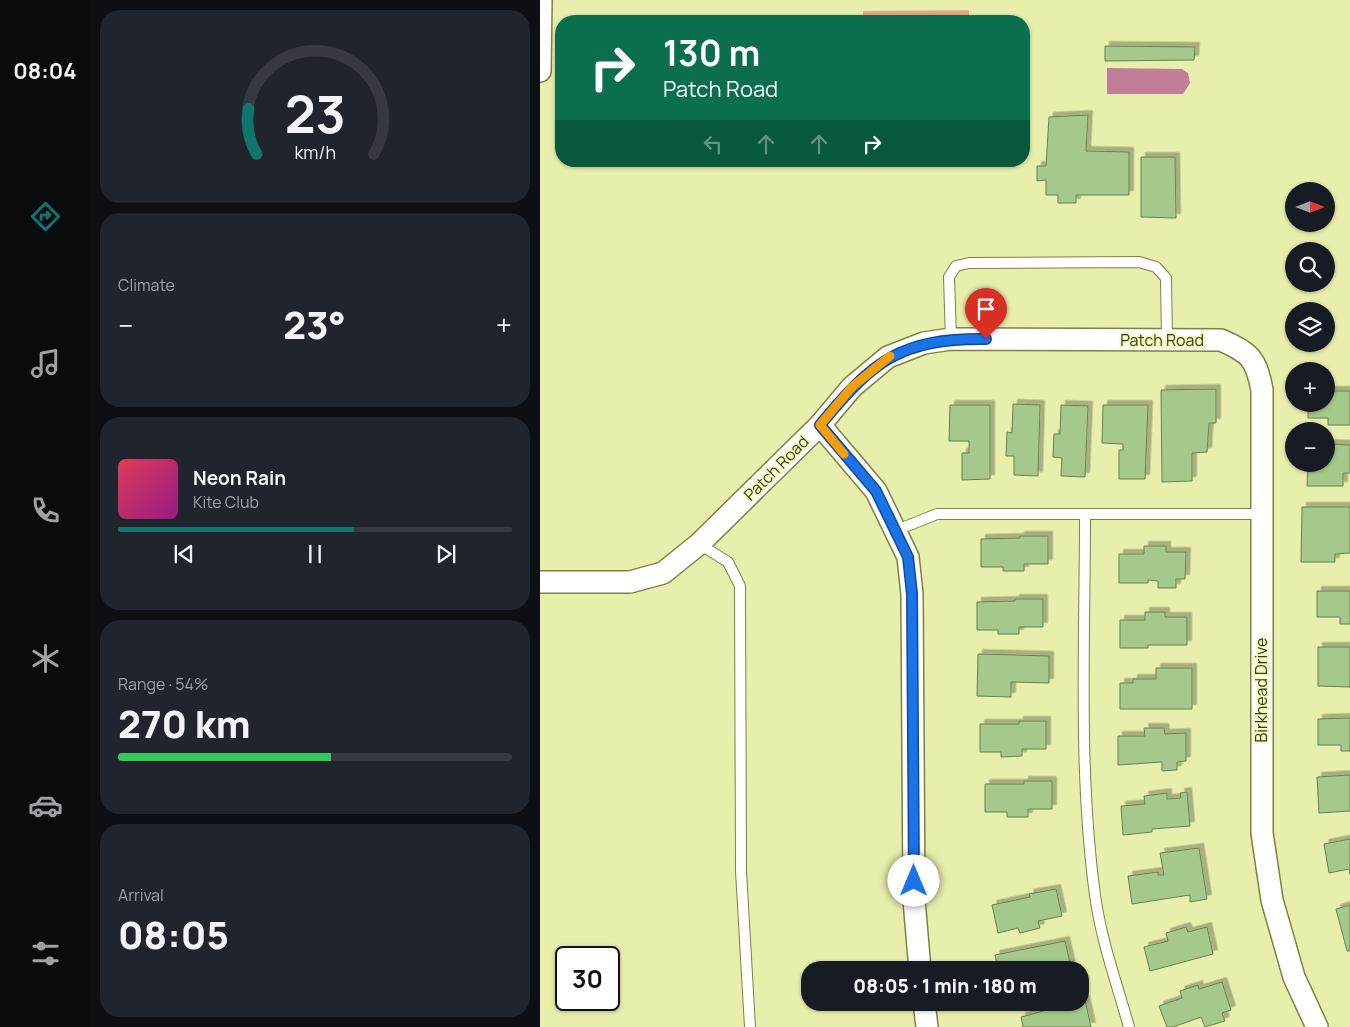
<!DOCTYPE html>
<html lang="en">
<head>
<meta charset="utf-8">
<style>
	:root { --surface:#171b24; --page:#20242c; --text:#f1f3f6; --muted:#9ea1a6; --line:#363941; --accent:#0f766e }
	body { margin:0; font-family:Manrope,sans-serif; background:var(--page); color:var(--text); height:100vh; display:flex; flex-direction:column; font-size:19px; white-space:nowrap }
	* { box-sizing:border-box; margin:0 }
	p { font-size:16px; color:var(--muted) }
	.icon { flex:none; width:28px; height:28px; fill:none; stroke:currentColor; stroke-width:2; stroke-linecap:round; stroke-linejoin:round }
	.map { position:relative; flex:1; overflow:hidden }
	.drawer { display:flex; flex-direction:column; gap:10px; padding:10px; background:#0d0f14; width:450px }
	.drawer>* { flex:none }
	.hud { position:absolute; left:15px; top:15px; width:475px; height:152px; border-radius:20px; box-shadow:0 1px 4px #0004; background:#0b6e4f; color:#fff; overflow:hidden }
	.needle { width:32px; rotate:90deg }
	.controls { position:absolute; left:745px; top:182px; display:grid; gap:10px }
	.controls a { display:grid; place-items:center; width:50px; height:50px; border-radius:50%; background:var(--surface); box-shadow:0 1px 4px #0004; font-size:25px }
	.speed { position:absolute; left:15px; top:946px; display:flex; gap:10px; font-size:25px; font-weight:700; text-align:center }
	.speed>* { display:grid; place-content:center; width:65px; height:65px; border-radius:50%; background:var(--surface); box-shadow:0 1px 4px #0004; line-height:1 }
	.speed .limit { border:2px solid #111; border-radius:8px; background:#fff; color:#111 }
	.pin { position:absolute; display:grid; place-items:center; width:42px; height:42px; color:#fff; margin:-51px -21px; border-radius:50% 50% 50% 0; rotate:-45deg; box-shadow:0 0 5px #0007 }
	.pin .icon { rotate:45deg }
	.me { position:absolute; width:55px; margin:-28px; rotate:0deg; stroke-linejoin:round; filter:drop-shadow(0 0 4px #0008) }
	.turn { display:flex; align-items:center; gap:18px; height:105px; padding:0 25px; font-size:22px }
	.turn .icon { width:65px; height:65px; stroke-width:2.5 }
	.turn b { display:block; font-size:35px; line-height:42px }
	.lanes { display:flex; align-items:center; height:48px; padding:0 25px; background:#0003; justify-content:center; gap:25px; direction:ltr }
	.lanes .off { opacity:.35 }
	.big { font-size:38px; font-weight:800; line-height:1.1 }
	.drawer .widget { flex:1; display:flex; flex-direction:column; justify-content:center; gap:8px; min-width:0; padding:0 18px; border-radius:20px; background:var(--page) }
	.drawer .dial { align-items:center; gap:0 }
	.dial svg { height:130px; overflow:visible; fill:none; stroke:var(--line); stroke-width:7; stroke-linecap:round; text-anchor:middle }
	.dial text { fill:var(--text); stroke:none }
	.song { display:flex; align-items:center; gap:15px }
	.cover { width:60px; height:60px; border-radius:8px; background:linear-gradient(135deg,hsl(350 70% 55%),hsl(310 70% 35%)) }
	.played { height:5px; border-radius:2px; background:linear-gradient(90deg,var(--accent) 60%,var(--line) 60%) }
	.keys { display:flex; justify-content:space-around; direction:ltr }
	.heat { display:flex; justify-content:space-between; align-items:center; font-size:28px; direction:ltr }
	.charge { height:8px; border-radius:4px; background:linear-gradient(90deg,#34c759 54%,var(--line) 0) }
	.trip { position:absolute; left:261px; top:961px; width:288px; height:50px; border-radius:20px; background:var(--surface); box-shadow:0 1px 4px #0004; font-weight:800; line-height:50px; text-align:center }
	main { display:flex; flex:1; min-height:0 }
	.tab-bar { display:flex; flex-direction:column; width:90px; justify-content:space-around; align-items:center; background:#090b0e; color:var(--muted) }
	.tab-bar .icon { width:35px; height:35px }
	.tab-bar .active { color:var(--accent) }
	.tab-bar b { font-size:22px; color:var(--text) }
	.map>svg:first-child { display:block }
</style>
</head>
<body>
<main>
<nav class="tab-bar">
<b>08:04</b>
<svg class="icon active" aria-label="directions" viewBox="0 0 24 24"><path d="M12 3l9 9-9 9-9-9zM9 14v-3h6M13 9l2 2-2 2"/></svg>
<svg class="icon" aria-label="music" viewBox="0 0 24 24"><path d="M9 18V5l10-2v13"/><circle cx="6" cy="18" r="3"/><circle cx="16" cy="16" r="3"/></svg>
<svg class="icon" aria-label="phone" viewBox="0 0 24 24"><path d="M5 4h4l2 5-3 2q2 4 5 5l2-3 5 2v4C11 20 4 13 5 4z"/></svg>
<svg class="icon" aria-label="climate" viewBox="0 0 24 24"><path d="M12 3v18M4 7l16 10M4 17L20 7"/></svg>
<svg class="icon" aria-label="car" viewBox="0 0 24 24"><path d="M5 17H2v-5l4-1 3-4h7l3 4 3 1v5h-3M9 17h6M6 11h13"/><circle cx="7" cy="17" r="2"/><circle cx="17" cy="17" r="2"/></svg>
<svg class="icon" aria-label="filters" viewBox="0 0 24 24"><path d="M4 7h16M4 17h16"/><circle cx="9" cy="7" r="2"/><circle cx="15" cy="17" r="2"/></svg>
</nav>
<section class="drawer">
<div class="widget dial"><svg viewBox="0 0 100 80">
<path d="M14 69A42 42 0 1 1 86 69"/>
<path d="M14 69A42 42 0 0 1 9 41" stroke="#0f766e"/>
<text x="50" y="56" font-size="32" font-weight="700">23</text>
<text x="50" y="72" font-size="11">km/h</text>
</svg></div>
<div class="widget"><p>Climate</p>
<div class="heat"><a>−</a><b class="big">23°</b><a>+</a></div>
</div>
<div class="widget">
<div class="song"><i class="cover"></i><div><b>Neon Rain</b><p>Kite Club</p></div></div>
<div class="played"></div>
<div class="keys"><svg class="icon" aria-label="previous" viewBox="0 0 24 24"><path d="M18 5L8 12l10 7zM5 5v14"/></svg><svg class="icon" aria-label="pause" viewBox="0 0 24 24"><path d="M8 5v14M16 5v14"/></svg><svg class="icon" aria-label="next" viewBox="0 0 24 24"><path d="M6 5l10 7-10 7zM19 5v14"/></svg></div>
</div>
<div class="widget"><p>Range · 54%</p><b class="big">270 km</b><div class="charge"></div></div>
<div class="widget"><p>Arrival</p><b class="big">08:05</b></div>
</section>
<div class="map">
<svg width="810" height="1027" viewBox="0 0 810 1027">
	<defs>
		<filter id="shadow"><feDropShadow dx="4.5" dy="-4.5" stdDeviation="0" flood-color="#0004"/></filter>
	</defs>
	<rect width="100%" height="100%" fill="#e8eeac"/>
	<path fill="#e9a982" d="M 429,10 L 429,21 L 323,21 L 323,11 Z"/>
	<path fill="#c27d9b" d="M 567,68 L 642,69 L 648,73 L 650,83 L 643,94 L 567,94 Z"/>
	<g fill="#a5c98a" stroke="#65834d" filter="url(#shadow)">
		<path d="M 565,46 L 655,47 L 654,60 L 565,61 Z"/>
		<path d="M 548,115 L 546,151 L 589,152 L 589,195 L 536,195 L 536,203 L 518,203 L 518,195 L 506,195 L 506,180 L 497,181 L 497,166 L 506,166 L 509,117 Z"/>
		<path d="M 601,157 L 635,157 L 636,218 L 601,217 Z"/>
		<path d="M 676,389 L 676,423 L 669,423 L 667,452 L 652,453 L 652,481 L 622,482 L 621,390 Z"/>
		<path d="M 786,391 L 810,391 L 810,425 L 788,425 L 788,418 L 768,418 L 768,404 L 786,404 Z"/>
		<path d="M 473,404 L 500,405 L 498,476 L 474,475 L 474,456 L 466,456 L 467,432 L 472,433 Z"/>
		<path d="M 410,405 L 450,405 L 450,479 L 422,480 L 422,453 L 429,453 L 429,441 L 409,441 Z"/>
		<path d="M 521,405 L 548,406 L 545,477 L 521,476 L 522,458 L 513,457 L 514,434 L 520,434 Z"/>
		<path d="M 563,405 L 608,405 L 605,479 L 579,479 L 579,450 L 583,450 L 583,444 L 562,443 Z"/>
		<path d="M 786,444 L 810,445 L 810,473 L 803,473 L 803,486 L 767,486 L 768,464 L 786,464 Z"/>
		<path d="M 762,507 L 810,507 L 810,553 L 795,554 L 795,562 L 761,562 Z"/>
		<path d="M 480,536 L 508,536 L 508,564 L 484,564 L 484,571 L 463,571 L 463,567 L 441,567 L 441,539 L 480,538 Z"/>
		<path d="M 604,546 L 626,546 L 626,552 L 646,552 L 645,579 L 636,579 L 636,588 L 618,588 L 618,581 L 608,580 L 608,583 L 579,583 L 579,554 L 604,554 Z"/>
		<path d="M 777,591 L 810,591 L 810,624 L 800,624 L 800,617 L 777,617 Z"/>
		<path d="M 475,599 L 503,599 L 503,627 L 479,627 L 479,634 L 458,634 L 458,630 L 437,630 L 437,602 L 475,601 Z"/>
		<path d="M 605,612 L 625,612 L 625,617 L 647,617 L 647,645 L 608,645 L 608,648 L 580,648 L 580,620 L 605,620 Z"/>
		<path d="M 778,647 L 810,647 L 810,687 L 778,686 Z"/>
		<path d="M 438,654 L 509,656 L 509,683 L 471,682 L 471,697 L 437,696 Z"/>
		<path d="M 616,668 L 652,668 L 652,709 L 580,709 L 580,683 L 593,683 L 593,679 L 616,679 Z"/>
		<path d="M 810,718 L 810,751 L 801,751 L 801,745 L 778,745 L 778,719 Z"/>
		<path d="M 479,721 L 506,721 L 506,749 L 482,749 L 482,756 L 461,757 L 461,752 L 440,752 L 440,724 L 479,724 Z"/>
		<path d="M 604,728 L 624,728 L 625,734 L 646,733 L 646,761 L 637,762 L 637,770 L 622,771 L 622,762 L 578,765 L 578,736 L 605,736 Z"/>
		<path d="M 810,775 L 810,811 L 779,813 L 777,777 Z"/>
		<path d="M 484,781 L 512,781 L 512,809 L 488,809 L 488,817 L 467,817 L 467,812 L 445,812 L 445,784 L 484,784 Z"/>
		<path d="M 647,792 L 650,826 L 612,829 L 612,832 L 583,835 L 581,806 L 605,804 L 604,796 L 627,793 L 627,799 L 641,798 L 640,793 Z"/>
		<path d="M 810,839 L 810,874 L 809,869 L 789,873 L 784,844 Z"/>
		<path d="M 659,848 L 667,899 L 650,902 L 650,895 L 592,904 L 588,876 L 618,872 L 618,875 L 624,875 L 620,853 Z"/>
		<path d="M 516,889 L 522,916 L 498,921 L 500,928 L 480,933 L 478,928 L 458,933 L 452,905 L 490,897 L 489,894 Z"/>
		<path d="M 810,905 L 810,951 L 807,951 L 796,909 Z"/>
		<path d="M 646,927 L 648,932 L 667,927 L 673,954 L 610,971 L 604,947 L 628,941 L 626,933 Z"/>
		<path d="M 525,941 L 531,967 L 517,970 L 458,970 L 455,955 Z"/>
		<path d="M 682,982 L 691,1010 L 682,1013 L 685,1021 L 665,1027 L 661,1017 L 633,1027 L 627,1027 L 619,1006 L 642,998 L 640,991 L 658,985 L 659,989 Z"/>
		<path d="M 545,1000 L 551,1027 L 483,1027 L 481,1017 Z"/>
	</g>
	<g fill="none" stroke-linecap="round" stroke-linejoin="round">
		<defs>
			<g id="lane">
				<path d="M 411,339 L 409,277 L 416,266 L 429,263 L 599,262 L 616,267 L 626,278 L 627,340"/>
				<path d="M 545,514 C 545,641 538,770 555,895 C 561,940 577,984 589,1027"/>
				<path d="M 357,530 L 397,514 L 720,514"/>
				<path d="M 159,544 L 188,562 L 200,586 L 201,871 L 210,1027"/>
			</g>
			<g id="street">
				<path d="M 0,71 L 1,0"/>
				<path d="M 280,425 L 336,491 L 368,557 L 372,594 L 374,900 L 380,970"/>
				<path d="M 0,582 L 90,582 L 123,573 L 159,544 L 280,425 L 312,387 L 348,357 L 384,343 L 411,339 L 681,340 C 710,353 716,358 722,390 L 722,833 L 732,900 L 754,977 L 777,1027"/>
				<path d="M 384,1002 L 387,1027"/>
			</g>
		</defs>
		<use href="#lane" stroke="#7d8143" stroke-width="12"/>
		<use href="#street" stroke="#7d8143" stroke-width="24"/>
		<use href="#lane" stroke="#fff" stroke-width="10"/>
		<use href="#street" stroke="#fff" stroke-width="21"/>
	</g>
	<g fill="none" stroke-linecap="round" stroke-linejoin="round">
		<defs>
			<path id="route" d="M 374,881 L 372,594 L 368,557 L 336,491 L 280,425 C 333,361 360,338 446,339"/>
		</defs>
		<use href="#route" stroke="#114b97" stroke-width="12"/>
		<use href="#route" stroke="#1a73e8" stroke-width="9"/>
		<path stroke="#f59e0b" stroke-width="9" d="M 304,454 L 280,425 L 312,387 L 350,356"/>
	</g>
	<g text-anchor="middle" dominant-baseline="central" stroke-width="4" stroke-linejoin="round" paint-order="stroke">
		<g font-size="16" fill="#35371c" stroke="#f5fcb9">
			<text x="622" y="340">Patch Road</text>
			<text transform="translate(236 468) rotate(-45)">Patch Road</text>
			<text transform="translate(721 690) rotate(-90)">Birkhead Drive</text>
		</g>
	</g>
</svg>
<div class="controls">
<a><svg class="needle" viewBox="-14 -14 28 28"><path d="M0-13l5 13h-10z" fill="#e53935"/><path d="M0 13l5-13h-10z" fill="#9ea1a6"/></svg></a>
<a><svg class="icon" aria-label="search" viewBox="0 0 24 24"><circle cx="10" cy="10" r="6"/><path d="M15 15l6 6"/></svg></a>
<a><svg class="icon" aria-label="layers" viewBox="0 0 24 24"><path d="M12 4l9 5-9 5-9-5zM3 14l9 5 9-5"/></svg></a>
<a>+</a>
<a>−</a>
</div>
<div class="speed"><div class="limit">30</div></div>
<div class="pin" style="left:446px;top:339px;background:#d93025"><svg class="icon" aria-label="arrive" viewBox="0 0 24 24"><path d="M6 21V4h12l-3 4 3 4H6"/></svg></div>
<svg class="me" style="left:374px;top:881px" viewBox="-20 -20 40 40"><circle r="19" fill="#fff"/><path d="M0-13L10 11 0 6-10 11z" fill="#1a73e8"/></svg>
<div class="trip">08:05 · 1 min · 180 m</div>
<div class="hud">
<div class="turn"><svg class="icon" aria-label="right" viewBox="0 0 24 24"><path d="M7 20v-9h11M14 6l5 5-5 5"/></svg><div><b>130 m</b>Patch Road</div></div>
<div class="lanes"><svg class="icon off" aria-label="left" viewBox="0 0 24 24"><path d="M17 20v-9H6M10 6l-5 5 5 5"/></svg><svg class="icon off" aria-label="ahead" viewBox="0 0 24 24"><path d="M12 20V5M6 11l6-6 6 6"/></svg><svg class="icon off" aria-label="ahead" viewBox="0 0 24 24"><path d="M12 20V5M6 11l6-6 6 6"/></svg><svg class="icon" aria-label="right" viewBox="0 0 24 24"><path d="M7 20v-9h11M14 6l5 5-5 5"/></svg></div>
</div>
</div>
</main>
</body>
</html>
